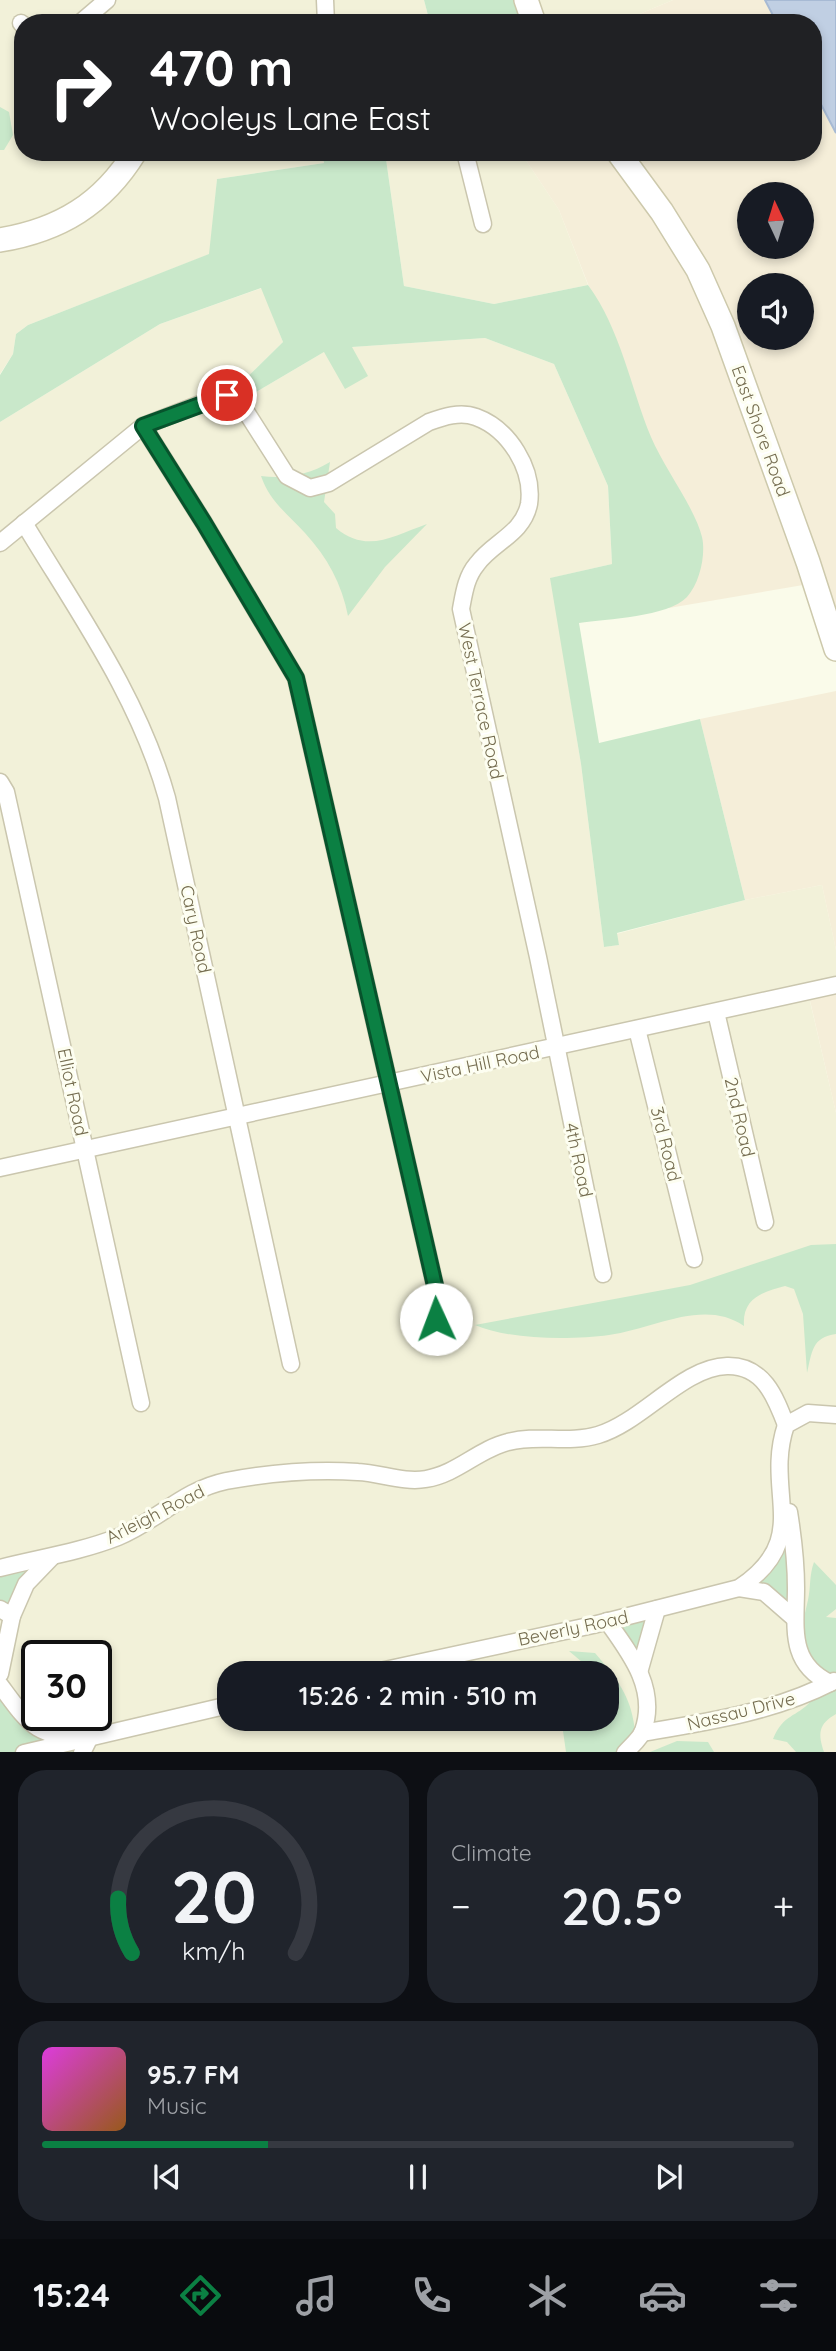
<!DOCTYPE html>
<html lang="en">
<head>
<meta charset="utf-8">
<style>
	:root { --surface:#171b24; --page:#20242c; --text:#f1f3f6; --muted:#9ea1a6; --line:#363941; --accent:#0b8043 }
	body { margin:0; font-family:Quicksand,sans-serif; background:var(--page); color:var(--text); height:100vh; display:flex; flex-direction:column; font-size:26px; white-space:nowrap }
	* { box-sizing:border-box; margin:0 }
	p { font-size:23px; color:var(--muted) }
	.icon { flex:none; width:38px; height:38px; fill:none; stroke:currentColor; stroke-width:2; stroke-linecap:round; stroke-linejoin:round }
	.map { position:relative; height:1752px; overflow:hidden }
	.side { display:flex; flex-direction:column; gap:18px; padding:18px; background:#0d0f14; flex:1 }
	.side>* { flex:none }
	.banner { position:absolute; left:14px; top:14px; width:808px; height:147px; border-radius:28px; box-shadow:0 4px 10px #0003; background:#202124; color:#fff; overflow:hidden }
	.needle { width:46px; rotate:356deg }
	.tools { position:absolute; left:737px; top:182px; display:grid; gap:14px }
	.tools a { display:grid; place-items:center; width:77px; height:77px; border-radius:50%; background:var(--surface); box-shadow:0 4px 10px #0003; font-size:35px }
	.speed { position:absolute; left:21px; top:1640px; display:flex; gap:14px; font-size:35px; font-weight:700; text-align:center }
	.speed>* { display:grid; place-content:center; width:91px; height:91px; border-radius:50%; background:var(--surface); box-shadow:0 4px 10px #0003; line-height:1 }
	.speed .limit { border:4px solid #111; border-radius:10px; background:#fff; color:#111 }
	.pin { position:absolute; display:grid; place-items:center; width:60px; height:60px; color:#fff; margin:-30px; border:4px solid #fff; border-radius:50%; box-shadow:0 2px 7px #0007 }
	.me { position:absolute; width:77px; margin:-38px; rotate:358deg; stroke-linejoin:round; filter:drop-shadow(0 0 5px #0008) }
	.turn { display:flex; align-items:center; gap:24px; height:147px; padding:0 21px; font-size:32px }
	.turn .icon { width:91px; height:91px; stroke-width:2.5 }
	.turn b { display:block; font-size:49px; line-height:60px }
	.big { font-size:52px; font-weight:600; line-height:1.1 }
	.side .widget { flex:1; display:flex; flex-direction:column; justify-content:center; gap:10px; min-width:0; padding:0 24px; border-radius:28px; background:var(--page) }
	.side .dial { align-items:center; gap:0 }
	.dial svg { height:182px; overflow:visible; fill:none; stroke:var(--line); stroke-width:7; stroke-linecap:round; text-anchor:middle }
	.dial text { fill:var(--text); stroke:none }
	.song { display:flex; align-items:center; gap:21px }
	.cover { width:84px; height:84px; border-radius:10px; background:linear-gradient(135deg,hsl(300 70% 55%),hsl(30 70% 35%)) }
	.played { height:7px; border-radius:4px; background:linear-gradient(90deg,var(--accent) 30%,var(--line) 30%) }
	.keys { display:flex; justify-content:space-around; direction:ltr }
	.heat { display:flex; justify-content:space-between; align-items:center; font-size:38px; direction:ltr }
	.side .tiles { flex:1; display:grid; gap:18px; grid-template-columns:1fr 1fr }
	.widget:last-child { grid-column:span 2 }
	.trip { position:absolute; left:217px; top:1661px; width:402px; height:70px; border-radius:28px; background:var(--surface); box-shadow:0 4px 10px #0003; font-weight:600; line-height:70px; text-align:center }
	.tab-bar { display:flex; height:112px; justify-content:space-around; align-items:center; background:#090b0e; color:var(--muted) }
	.tab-bar .icon { width:49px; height:49px }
	.tab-bar .on { color:var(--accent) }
	.tab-bar b { font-size:32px; color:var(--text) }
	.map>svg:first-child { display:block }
</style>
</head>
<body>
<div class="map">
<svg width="836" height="1753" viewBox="0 0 836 1753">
	<rect width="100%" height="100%" fill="#fafbea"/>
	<g fill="#f2f1d9" fill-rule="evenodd">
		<path d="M 0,0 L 424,0 L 430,23 L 23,23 L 23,152 L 322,152 L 324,163 L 217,179 L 210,254 L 28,325 L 16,334 L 13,354 L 0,374 Z"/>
		<path d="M 526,0 L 673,0 L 618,23 L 534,23 Z"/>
		<path d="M 385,152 L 524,152 L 525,159 L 559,210 L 588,285 L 494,304 L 404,286 Z"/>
		<path d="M 262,288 L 283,342 L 236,388 L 251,395 L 324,352 L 351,347 L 485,338 L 554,364 L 608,486 L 612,564 L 551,578 L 581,764 L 604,947 L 619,945 L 616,934 L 745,900 L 822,885 L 836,950 L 836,986 L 808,993 L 836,1113 L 836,1752 L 0,1753 L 0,422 L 160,324 ZM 37,1656 L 96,1656 L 96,1715 L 37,1715 ZM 229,1673 L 607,1673 L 607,1718 L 229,1718 Z"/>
	</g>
	<g fill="#f5eed9" fill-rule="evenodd">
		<path d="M 673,0 L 766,0 L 778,23 L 618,23 Z"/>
		<path d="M 814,90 L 836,132 L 836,651 L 815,583 L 669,608 L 631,394 L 559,210 L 525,159 L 524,152 L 814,152 ZM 749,194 L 802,194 L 802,247 L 749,247 ZM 749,285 L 802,285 L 802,338 L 749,338 Z"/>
		<path d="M 836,691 L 836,950 L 822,885 L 745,900 L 700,719 Z"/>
		<path d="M 836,986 L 836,1113 L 808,992 Z"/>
	</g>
	<g fill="#c9e8ca">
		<path d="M 424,0 L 526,0 L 534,23 L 430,23 Z"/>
		<path d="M 0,107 L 9,112 L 13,135 L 4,150 L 0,150 Z"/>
		<path d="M 322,152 L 385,152 L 404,286 L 494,304 L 588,285 C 621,330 630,386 651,437 C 664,468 695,508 702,537 C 706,554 700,583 687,597 C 668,617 607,619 579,623 L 599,743 L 700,719 L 745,900 L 617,933 L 619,945 L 604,947 L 581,764 L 550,578 L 612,564 L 608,486 L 554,364 L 485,338 L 352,347 L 368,376 L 345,389 L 324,352 L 251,395 L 241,396 L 236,388 L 283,342 L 261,288 L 160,324 L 0,422 L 0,375 L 13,354 L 16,334 L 28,325 L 209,254 L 217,179 L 324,163 Z"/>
		<path d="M 330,462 L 324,502 L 335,514 L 336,528 C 367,554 393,536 427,524 L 385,567 L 348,616 C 342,584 327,557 305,533 C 287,513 270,502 261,476 C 285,479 309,475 330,462 Z"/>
		<path d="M 836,1244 L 836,1334 C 812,1337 812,1352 807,1373 L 803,1314 L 794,1289 L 785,1286 C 761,1292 742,1299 744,1326 C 704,1298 653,1329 609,1335 C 571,1340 510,1340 475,1325 L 690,1285 L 811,1245 Z"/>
		<path d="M 783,1507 L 796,1589 L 785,1608 L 739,1588 L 759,1575 Z"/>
		<path d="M 52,1557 L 12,1616 L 0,1609 L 0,1568 Z"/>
		<path d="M 814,1562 L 836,1585 L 836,1609 L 826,1617 L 836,1618 L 836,1714 C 818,1724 818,1734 824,1752 L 796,1752 L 787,1742 L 773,1739 C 784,1713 796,1718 811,1701 C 817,1694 822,1686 827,1678 L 806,1661 C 801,1631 801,1630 808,1600 C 811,1586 809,1576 814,1562 Z"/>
		<path d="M 657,1609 L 640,1669 L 607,1621 Z"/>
		<path d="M 569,1651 L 595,1653 C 627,1690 634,1704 637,1752 L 566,1752 L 563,1731 L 546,1719 L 607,1718 L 607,1673 L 595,1673 Z"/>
		<path d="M 0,1685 L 26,1721 L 82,1752 L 0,1752 Z"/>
		<path d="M 677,1741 L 708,1742 L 714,1752 L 650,1752 Z"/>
	</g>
	<path fill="#c0cfe3" stroke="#a7bad4" stroke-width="2" d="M 765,0 L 836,0 L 836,133 L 814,91 L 814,23 L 777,23 Z"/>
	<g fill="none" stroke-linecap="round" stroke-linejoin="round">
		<defs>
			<g id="street">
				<path d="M 325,0 L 326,23"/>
				<path d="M 21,23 L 23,25"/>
				<path d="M 80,23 L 107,0"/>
				<path d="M 465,152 L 483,224"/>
				<path d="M 143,426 L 204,523 L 296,678 L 436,1290 L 436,1319"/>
				<path d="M 24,523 C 77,611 139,697 167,798 L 291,1364"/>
				<path d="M 0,543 L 143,426 L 223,395 L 238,399 L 287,476 L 310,488 L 329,483 L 429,422 C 443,417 460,411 476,417 C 509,429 534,469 529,504 C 523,534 493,542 477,564 C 466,577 464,593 461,609 L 538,957 L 603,1274"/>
				<path d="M 0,782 L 6,792 L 141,1403"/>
				<path d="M 716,1012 L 765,1222"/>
				<path d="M 637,1029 L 694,1259"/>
				<path d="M 0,1168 L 836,985"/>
				<path d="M 789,1512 C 793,1537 796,1562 796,1588 C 796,1627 788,1663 830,1683"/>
				<path d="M 0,1568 C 39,1558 80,1552 118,1537 C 157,1521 183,1490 226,1481 C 269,1473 314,1469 358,1472 C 380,1473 404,1483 426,1479 C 457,1474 479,1449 508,1442 C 537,1434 568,1444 598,1435 C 642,1422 683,1367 727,1366 C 763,1365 775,1396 786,1425"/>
				<path d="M 739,1588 L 764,1592 L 794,1618"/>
				<path d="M 0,1609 L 12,1616 L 0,1674"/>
				<path d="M 12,1616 L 26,1584 L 52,1557"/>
				<path d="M 607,1621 C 630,1653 658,1689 643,1731 C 640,1739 631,1746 625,1753"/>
				<path d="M 640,1669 L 657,1609"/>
				<path d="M 371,1673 L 593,1625 L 739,1588 C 814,1538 763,1493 786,1425 L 808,1413 L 836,1415"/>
				<path d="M 0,1685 C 32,1728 34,1735 89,1739 L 82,1753"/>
				<path d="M 642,1733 C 707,1722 775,1712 834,1681"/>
				<path d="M 24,1753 L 229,1705"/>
			</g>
			<g id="secondary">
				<path d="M 526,0 L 534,23"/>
				<path d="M 618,152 L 662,212 L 698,270 L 723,326 L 808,562 L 836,649"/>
				<path d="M 0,240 C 60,230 103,204 135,152"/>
			</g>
		</defs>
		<use href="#street" stroke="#cac6ae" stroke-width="19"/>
		<use href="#secondary" stroke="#cdc9ac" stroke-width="26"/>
		<use href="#street" stroke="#fff" stroke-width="16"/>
		<use href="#secondary" stroke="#fff" stroke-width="23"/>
	</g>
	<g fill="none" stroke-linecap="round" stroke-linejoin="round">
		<defs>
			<path id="route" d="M 227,395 L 143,426 L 204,523 L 296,678 L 436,1290 L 436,1319"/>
		</defs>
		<use href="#route" stroke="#07532c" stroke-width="18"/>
		<use href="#route" stroke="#0b8043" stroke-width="12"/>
	</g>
	<g text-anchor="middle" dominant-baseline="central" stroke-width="6" stroke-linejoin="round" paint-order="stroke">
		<g font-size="18" fill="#746c4f" stroke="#fdfef1">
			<text transform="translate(761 431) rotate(70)">East Shore Road</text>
			<text transform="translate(481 701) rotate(78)">West Terrace Road</text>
			<text transform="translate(196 929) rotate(78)">Cary Road</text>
			<text transform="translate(480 1064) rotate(-12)">Vista Hill Road</text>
			<text transform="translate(73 1092) rotate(78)">Elliot Road</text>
			<text transform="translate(740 1117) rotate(77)">2nd Road</text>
			<text transform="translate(666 1144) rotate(76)">3rd Road</text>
			<text transform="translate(579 1160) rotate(78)">4th Road</text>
			<text transform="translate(155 1514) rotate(-27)">Arleigh Road</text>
			<text transform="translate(573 1628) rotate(-12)">Beverly Road</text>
			<text transform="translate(741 1711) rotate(-14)">Nassau Drive</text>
		</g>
	</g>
</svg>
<div class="tools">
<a><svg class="needle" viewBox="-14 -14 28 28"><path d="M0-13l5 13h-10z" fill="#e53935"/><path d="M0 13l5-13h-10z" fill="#9ea1a6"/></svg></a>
<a><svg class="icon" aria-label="sound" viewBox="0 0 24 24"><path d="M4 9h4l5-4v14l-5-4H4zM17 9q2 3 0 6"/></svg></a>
</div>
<div class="speed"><div class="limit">30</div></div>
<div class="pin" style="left:227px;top:395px;background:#d93025"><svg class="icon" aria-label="arrive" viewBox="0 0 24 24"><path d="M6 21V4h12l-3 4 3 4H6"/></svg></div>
<svg class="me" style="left:436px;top:1319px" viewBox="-20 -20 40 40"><circle r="19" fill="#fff"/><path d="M0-13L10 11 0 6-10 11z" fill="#0b8043"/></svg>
<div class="trip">15:26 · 2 min · 510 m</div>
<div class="banner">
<div class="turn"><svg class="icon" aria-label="right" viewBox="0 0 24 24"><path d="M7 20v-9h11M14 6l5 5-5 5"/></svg><div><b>470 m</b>Wooleys Lane East</div></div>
</div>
</div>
<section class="side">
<div class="tiles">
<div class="widget dial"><svg viewBox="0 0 100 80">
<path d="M14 69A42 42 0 1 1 86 69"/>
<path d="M14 69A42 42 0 0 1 8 45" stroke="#0b8043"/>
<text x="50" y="56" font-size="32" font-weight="700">20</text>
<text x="50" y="72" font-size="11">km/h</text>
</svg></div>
<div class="widget"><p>Climate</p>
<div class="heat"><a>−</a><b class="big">20.5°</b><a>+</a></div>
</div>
<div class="widget">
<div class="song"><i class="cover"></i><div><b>95.7 FM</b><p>Music</p></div></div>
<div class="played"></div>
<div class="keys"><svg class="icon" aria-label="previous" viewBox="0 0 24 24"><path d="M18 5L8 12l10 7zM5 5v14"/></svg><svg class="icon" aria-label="pause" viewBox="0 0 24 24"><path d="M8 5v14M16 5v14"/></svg><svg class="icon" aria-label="next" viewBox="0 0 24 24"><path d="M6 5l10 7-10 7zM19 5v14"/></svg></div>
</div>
</div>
</section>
<nav class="tab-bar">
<b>15:24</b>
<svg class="icon on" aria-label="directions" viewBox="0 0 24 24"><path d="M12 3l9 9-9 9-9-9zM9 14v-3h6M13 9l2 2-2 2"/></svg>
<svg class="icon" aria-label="music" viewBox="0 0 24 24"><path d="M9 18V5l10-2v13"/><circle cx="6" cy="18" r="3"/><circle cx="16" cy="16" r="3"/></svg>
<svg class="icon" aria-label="phone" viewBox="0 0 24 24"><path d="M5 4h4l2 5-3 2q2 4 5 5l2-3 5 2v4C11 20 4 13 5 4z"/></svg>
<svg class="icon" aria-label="climate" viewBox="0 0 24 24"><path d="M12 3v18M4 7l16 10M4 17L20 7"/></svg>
<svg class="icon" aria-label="car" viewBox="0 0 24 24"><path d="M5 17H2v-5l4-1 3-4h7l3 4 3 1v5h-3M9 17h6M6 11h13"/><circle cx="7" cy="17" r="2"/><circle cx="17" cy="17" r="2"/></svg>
<svg class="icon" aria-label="filters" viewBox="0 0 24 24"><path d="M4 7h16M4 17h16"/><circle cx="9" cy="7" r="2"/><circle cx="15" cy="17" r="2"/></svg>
</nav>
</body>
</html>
